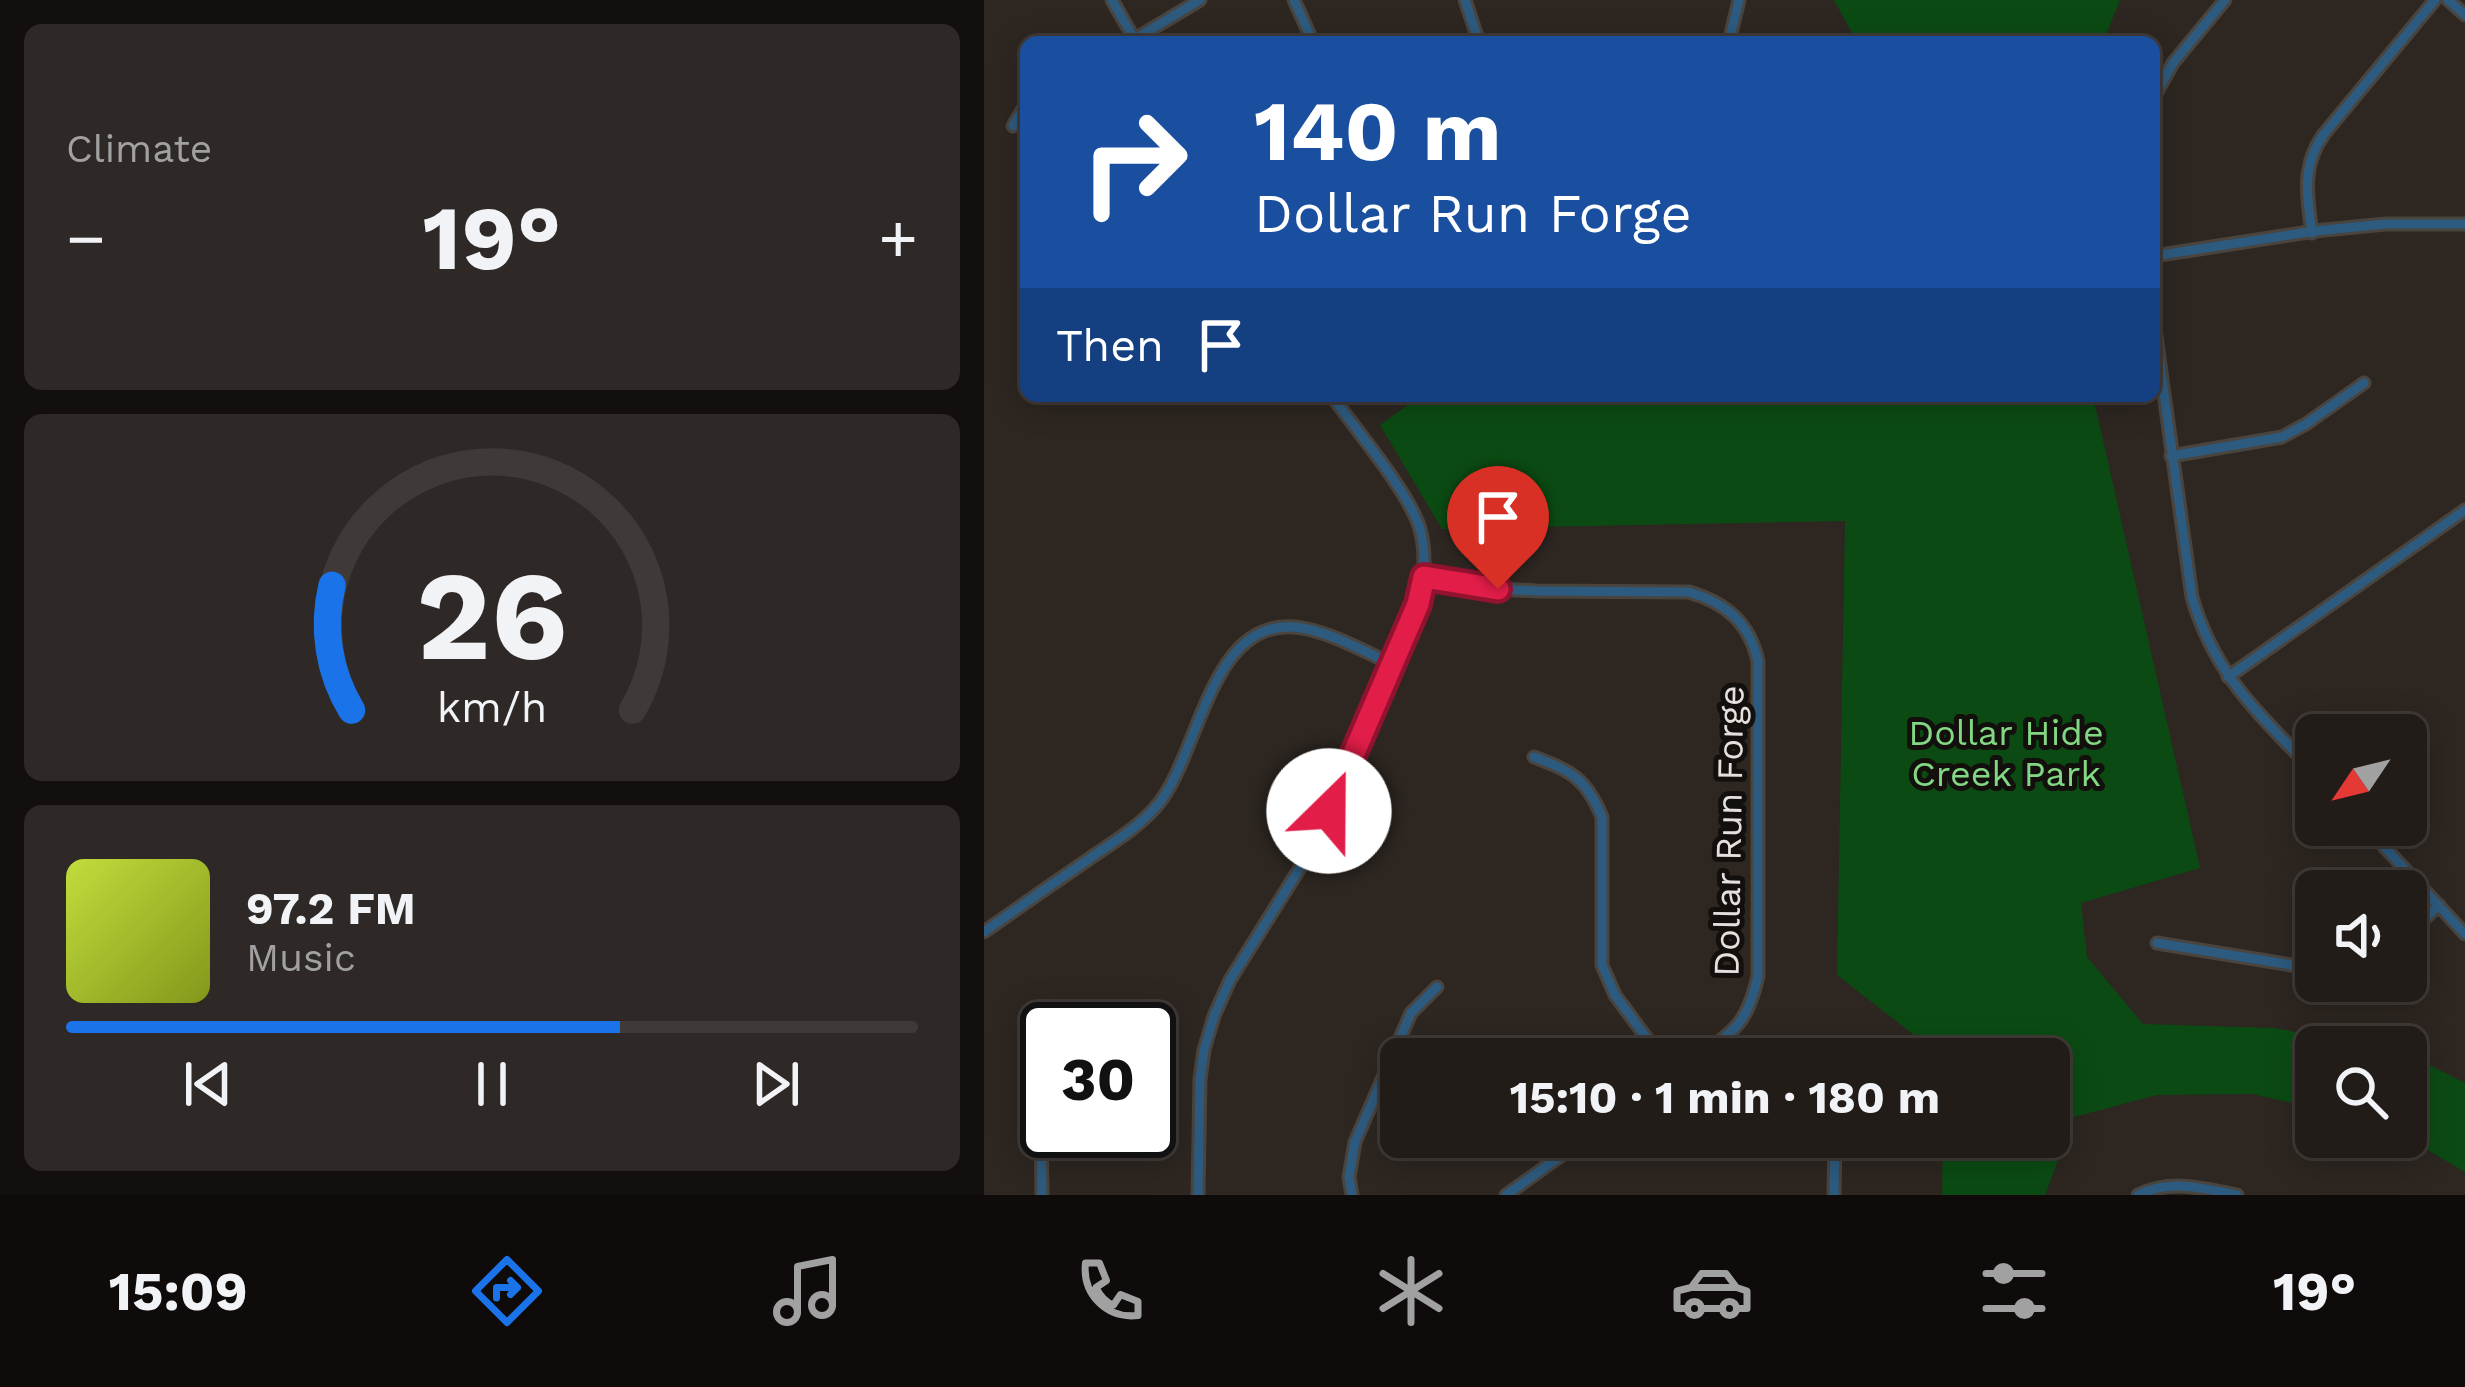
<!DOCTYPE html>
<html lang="en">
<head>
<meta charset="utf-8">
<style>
	:root { --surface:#221c19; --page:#2e2926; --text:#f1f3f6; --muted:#a2a1a2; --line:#3f3a38; --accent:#1a73e8 }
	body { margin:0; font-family:"Work Sans",sans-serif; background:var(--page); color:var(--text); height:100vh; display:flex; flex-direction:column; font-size:45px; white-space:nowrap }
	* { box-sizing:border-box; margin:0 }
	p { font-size:39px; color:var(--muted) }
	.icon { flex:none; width:66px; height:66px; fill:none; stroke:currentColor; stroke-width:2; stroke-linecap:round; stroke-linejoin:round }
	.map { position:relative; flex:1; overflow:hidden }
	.sheet { display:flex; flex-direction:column; gap:24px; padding:24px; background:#130f0e; width:984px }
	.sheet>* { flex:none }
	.guide { position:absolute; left:36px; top:36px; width:1140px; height:366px; border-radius:18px; box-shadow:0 6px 30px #0003,0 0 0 3px var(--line); background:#1a4fa0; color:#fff; overflow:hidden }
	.needle { width:78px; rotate:235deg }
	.controls { position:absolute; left:1311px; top:714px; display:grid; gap:24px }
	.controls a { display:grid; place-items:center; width:132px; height:132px; border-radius:18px; background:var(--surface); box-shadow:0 6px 30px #0003,0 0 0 3px var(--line); font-size:60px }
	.speed { position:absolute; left:36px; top:1002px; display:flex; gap:24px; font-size:60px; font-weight:700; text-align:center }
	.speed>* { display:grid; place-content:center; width:156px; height:156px; border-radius:50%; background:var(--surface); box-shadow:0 6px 30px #0003,0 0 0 3px var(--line); line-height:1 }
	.speed .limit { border:6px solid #111; border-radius:18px; background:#fff; color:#111 }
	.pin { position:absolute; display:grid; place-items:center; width:102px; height:102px; color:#fff; margin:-123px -51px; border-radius:50% 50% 50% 0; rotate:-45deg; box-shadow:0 0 12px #0007 }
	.pin .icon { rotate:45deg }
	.me { position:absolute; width:132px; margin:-66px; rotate:23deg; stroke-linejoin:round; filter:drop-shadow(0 0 9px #0008) }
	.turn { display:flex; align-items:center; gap:42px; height:252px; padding:0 36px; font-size:54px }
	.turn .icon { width:156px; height:156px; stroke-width:2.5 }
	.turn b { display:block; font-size:84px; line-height:102px }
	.then { display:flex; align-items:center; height:114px; padding:0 36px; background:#0003; gap:24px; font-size:45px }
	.big { font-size:90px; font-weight:700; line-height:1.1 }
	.sheet .card { flex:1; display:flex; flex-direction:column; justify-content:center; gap:18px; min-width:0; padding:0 42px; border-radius:18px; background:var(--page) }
	.sheet .dial { align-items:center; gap:0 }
	.dial svg { height:312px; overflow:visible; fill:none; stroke:var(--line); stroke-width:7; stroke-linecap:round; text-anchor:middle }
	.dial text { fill:var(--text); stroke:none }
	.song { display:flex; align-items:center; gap:36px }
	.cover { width:144px; height:144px; border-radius:18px; background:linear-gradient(135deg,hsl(70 70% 55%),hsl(70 70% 35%)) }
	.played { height:12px; border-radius:6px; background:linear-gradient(90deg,var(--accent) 65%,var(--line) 65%) }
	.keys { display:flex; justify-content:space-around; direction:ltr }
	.heat { display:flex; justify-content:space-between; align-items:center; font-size:66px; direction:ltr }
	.trip { position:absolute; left:396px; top:1038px; width:690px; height:120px; border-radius:18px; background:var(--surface); box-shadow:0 6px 30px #0003,0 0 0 3px var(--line); font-weight:700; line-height:120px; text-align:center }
	.tab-bar { display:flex; height:192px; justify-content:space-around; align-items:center; background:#0e0b0a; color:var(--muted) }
	.tab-bar .icon { width:84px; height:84px }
	.tab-bar .active { color:var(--accent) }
	.tab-bar b { font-size:54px; color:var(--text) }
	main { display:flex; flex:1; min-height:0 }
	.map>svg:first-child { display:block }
</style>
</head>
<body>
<main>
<section class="sheet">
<div class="card"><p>Climate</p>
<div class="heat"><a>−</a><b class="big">19°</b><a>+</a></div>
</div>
<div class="card dial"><svg viewBox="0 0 100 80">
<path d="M14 69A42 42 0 1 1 86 69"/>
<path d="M14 69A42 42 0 0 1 9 37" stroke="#1a73e8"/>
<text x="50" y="56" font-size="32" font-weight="700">26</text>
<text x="50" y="72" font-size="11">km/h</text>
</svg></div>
<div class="card">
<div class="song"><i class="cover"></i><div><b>97.2 FM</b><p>Music</p></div></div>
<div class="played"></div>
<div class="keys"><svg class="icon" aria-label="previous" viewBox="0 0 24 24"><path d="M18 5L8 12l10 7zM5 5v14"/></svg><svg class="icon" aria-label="pause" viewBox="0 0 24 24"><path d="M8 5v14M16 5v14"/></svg><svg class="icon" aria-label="next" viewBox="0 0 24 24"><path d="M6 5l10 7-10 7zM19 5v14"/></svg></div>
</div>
</section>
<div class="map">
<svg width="1481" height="1195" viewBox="0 0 1481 1195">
	<rect width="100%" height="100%" fill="#2d2621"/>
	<g fill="#0b4b13">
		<path d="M 850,0 L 1136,0 L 1119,42 L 873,42 Z"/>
		<path d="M 436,396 L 1109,396 L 1216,868 L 1097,903 L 1103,957 L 1159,1024 L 1290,1028 L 1393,1047 L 1332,1047 L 1332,1108 L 1268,1094 L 1173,1095 L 1090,1117 L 1061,1195 L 958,1195 L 959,1137 L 1065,1137 L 1065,1059 L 961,1059 L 853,975 L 861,521 L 458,529 L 396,425 Z"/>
		<path d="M 1422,1053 L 1481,1083 L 1481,1172 L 1422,1137 Z"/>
	</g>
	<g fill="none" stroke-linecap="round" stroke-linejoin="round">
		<defs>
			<g id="street">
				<path d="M 128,0 L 152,42"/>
				<path d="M 310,0 L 329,42"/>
				<path d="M 481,0 L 495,42"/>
				<path d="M 1464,0 L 1481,15"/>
				<path d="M 146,42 L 216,0"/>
				<path d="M 745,42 L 755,0"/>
				<path d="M 1170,97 L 1189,63 L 1241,0"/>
				<path d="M 29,126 L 42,104"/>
				<path d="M 1328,233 C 1323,197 1317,166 1340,134 L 1451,0"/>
				<path d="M 1170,256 L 1331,231 L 1401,224 L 1481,224"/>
				<path d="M 1170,321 L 1208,597 C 1231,677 1277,715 1332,774"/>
				<path d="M 1187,456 L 1298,437 L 1322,424 L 1380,383"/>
				<path d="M 440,577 L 514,589 L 553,591 L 705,592 C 742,603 765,622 774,661 L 774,976 C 763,1025 750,1031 711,1059"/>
				<path d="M 1244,677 L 1481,510"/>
				<path d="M 550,757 C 587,771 602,778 618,817 L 618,965 L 631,995 L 678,1059"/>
				<path d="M 1380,825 L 1481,934"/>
				<path d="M 0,932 C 35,907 70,883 105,859 C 128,843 152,829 171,808 C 218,756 224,607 323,629 C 352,635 381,652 408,664"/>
				<path d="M 1422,936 L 1455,905"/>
				<path d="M 1173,943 L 1332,969"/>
				<path d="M 50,1096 L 57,1120 L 58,1195"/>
				<path d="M 214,1195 L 216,1079 L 220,1050 L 230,1016 L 246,980 L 329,847 L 434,604 C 440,579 443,555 436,529 C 425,492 372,430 348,396"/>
				<path d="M 368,1195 L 365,1177 L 371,1142 L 427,1013 L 453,987"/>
				<path d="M 522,1195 L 603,1137"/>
				<path d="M 850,1195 L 851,1137"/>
				<path d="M 1154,1195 C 1187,1179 1218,1188 1253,1195"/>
			</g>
		</defs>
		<use href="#street" stroke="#4a443f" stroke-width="15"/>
		<use href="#street" stroke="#2d5b7f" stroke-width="9"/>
	</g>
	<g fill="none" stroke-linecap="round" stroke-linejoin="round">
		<defs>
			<path id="route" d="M 345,811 L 434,604 L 440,577 L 514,589"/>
		</defs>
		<use href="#route" stroke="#92132f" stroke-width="30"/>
		<use href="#route" stroke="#e11d48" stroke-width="21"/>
	</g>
	<g text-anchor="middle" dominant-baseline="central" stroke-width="10" stroke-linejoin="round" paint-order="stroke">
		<g font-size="36" fill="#82d783" stroke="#120f0d">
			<text x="1022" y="733">Dollar Hide<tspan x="1022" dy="41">Creek Park</tspan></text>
		</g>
		<g font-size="36" fill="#e5e0dd" stroke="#120f0d">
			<text transform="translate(745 831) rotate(-89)">Dollar Run Forge</text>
		</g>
	</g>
</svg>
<div class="controls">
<a><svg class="needle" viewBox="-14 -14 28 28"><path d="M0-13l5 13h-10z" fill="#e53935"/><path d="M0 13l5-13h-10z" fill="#a2a1a2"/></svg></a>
<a><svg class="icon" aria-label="sound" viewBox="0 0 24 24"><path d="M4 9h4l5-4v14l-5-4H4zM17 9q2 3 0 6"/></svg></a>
<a><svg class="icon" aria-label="search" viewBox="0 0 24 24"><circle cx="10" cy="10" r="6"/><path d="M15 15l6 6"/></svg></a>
</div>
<div class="speed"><div class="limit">30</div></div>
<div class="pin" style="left:514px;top:589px;background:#d93025"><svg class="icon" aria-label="arrive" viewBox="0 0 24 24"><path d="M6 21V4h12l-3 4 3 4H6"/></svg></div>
<svg class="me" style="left:345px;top:811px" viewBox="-20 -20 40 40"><circle r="19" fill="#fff"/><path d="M0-13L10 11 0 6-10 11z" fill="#e11d48"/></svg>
<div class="trip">15:10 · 1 min · 180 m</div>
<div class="guide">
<div class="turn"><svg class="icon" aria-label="right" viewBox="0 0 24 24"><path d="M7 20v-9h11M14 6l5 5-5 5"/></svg><div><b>140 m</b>Dollar Run Forge</div></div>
<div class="then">Then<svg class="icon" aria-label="arrive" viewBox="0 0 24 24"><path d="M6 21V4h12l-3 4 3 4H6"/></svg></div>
</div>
</div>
</main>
<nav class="tab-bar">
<b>15:09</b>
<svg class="icon active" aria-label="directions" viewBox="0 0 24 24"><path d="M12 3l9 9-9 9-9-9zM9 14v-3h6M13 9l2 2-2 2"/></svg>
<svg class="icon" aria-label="music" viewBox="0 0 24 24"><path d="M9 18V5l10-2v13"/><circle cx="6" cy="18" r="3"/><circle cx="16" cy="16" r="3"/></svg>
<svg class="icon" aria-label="phone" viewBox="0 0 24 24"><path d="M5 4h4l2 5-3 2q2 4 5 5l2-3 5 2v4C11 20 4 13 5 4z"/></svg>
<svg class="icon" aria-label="climate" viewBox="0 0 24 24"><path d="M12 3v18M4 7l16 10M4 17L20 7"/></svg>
<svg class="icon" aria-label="car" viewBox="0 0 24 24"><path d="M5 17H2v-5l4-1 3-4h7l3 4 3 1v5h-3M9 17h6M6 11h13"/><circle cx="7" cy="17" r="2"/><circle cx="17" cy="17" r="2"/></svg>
<svg class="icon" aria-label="filters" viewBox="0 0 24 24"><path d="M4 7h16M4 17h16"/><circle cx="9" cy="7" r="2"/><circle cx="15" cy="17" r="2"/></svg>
<b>19°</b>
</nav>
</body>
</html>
